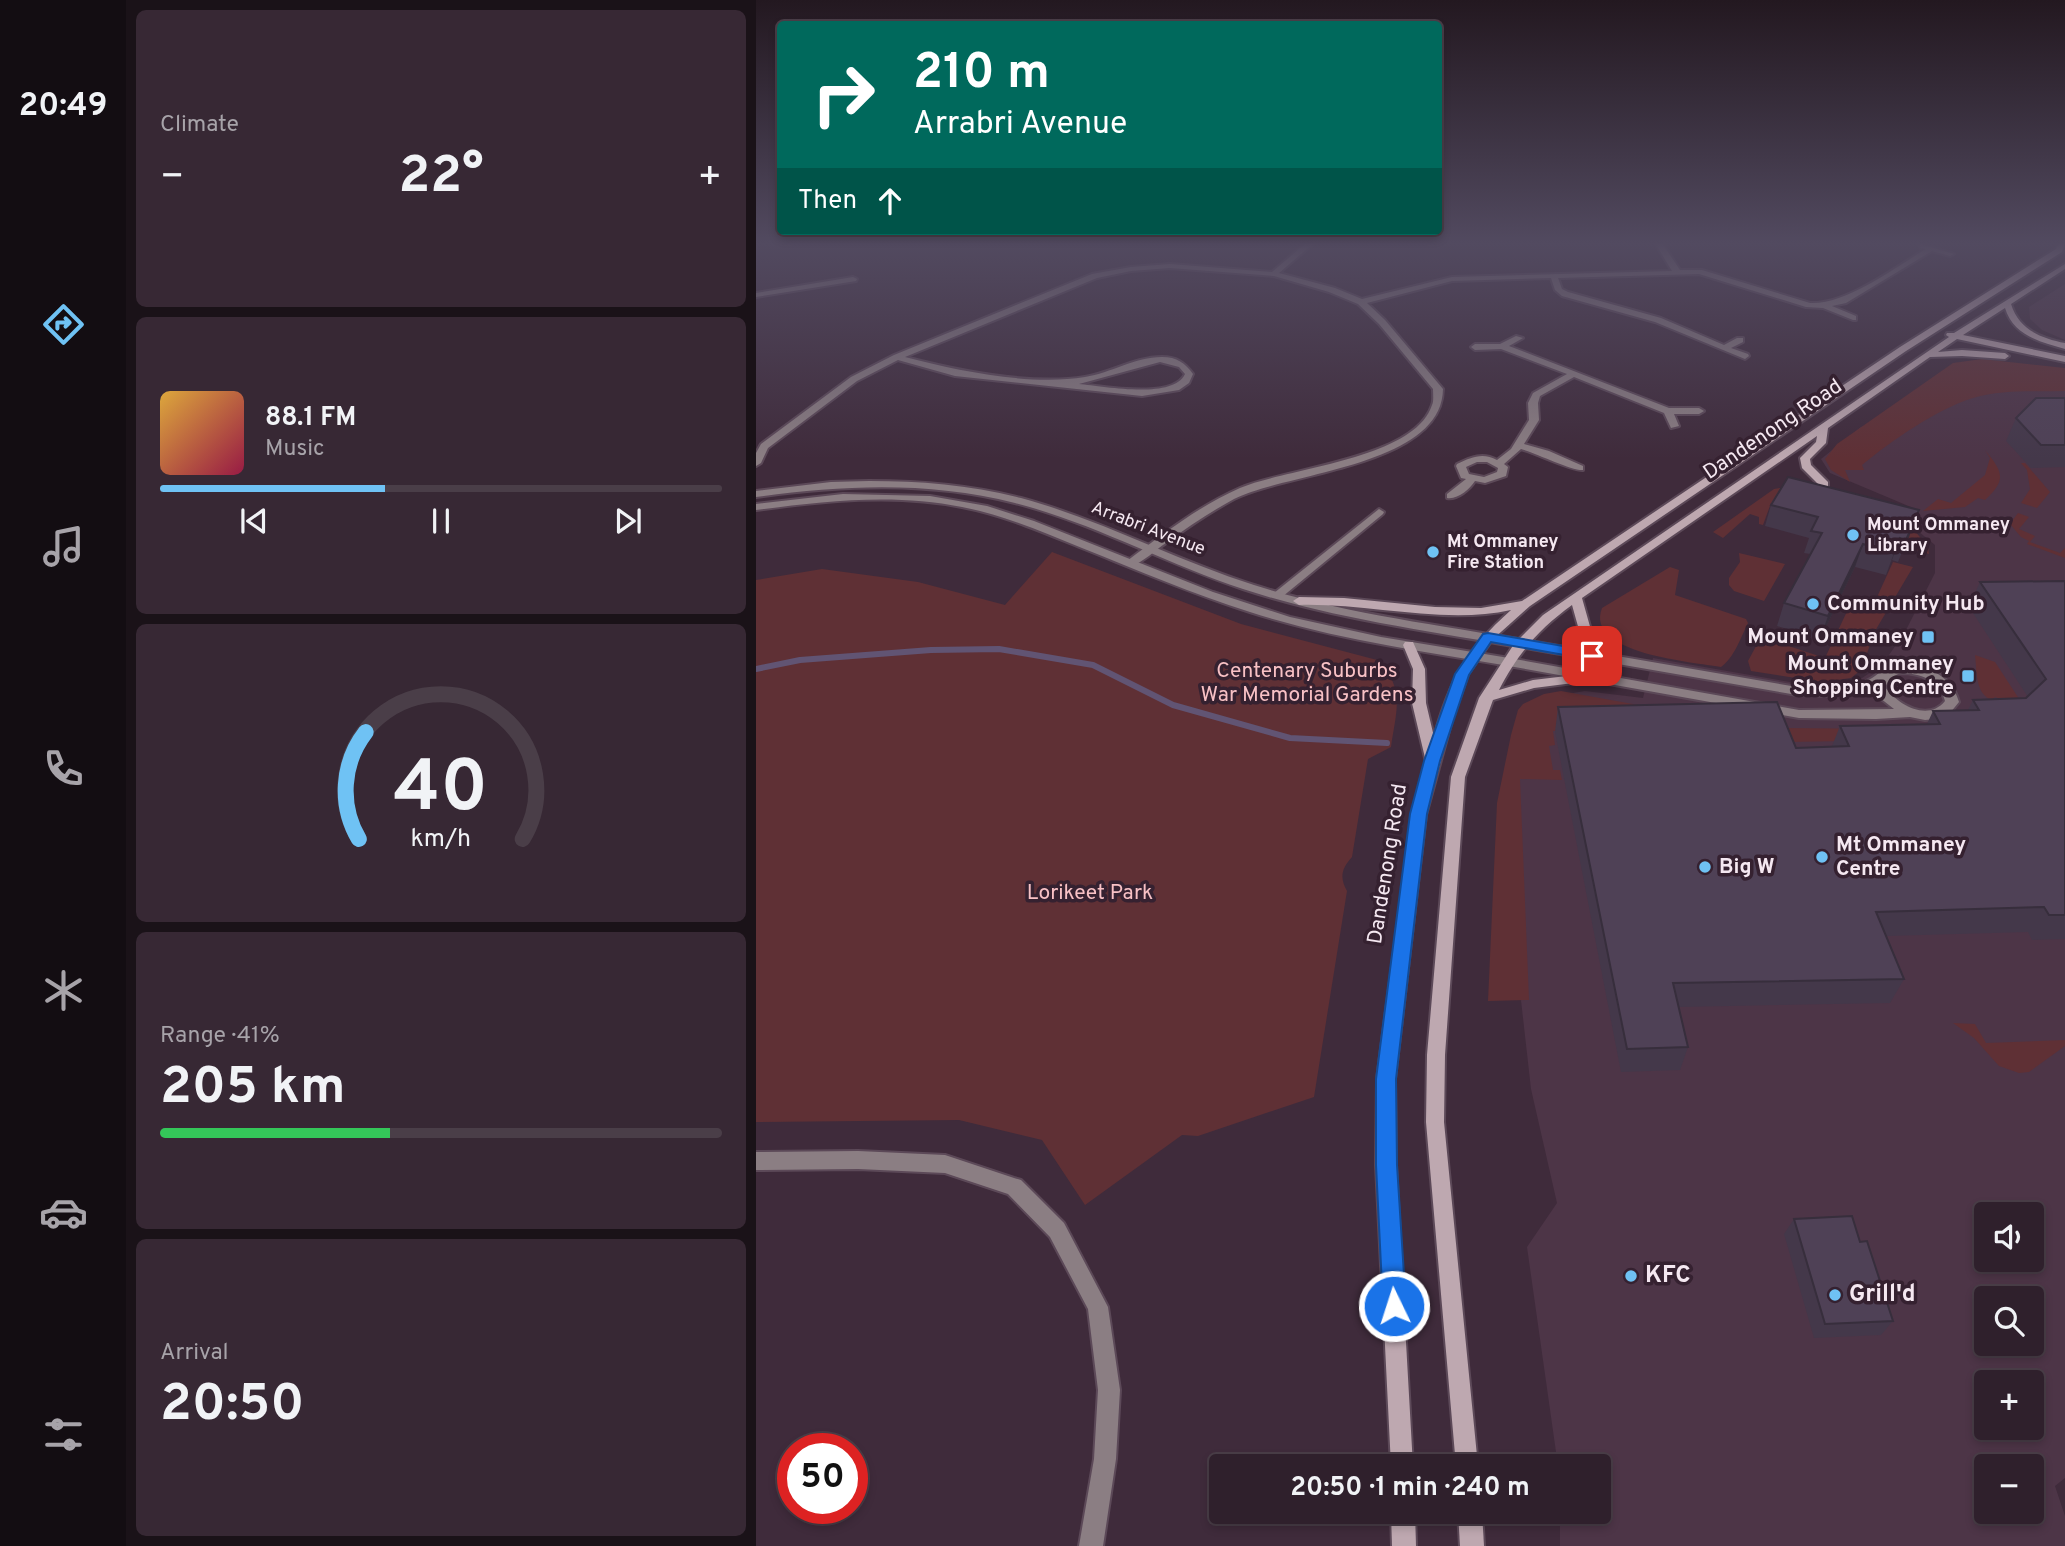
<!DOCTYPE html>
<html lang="en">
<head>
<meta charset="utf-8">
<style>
	:root { --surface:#2f202c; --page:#372834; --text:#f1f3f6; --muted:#a7a3a9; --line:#4a3e48; --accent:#6fc2f4 }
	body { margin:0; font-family:Overpass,sans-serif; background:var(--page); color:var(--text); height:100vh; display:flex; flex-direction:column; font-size:26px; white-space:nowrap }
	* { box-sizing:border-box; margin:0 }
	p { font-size:23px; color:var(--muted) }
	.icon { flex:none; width:38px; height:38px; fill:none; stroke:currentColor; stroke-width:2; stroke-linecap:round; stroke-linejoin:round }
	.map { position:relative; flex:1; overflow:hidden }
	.side { display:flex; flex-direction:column; gap:10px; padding:10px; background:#1a1218; width:630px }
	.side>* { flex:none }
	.hud { position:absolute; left:21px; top:21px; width:665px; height:214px; border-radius:7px; box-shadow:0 4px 10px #0003,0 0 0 2px var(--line); background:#00695c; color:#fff; overflow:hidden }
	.buttons { position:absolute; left:1218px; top:1202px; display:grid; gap:14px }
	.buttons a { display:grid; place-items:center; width:70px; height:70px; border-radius:7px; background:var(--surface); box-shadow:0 4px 10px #0003,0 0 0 2px var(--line); font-size:35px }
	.speed { position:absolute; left:21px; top:1433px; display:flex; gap:14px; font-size:35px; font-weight:700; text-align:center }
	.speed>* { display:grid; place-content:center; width:91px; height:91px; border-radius:50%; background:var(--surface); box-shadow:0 4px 10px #0003,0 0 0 2px var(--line); line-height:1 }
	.speed .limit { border:10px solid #d22; background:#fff; color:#111 }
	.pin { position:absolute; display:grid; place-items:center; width:60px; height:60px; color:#fff; margin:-30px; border-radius:14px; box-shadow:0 4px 10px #0006 }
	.me { position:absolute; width:77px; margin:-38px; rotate:356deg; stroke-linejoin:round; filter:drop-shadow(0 0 5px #0008) }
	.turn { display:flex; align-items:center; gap:24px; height:147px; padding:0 21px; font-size:32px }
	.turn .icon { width:91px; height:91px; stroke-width:2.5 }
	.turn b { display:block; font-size:49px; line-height:60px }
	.then { display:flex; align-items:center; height:66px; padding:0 21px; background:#0003; gap:14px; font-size:26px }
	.big { font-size:52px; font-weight:700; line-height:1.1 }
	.side .card { flex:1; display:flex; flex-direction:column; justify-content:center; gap:10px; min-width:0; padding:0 24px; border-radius:10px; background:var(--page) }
	.side .dial { align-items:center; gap:0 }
	.dial svg { height:182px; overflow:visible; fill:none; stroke:var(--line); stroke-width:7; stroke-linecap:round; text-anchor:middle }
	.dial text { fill:var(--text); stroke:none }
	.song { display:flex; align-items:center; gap:21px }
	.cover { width:84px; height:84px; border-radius:10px; background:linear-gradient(135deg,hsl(40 70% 55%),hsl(340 70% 35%)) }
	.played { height:7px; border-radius:4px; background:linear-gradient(90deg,var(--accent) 40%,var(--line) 40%) }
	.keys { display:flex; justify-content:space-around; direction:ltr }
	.heat { display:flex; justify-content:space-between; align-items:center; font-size:38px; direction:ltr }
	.charge { height:10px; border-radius:5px; background:linear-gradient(90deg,#34c759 41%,var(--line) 0) }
	.trip { position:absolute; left:453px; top:1454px; width:402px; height:70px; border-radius:7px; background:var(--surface); box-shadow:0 4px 10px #0003,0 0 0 2px var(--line); font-weight:700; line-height:70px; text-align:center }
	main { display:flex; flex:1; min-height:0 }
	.tab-bar { display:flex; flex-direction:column; width:126px; justify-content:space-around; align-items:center; background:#130d12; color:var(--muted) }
	.tab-bar .icon { width:49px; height:49px }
	.tab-bar .on { color:var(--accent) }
	.tab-bar b { font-size:32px; color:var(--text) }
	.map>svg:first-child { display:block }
</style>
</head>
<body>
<main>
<nav class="tab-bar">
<b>20:49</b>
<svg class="icon on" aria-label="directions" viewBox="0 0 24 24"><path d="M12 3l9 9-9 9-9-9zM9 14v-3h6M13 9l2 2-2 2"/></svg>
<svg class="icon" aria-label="music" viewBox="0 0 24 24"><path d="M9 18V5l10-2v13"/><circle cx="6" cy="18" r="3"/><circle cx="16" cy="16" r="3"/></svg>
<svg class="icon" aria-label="phone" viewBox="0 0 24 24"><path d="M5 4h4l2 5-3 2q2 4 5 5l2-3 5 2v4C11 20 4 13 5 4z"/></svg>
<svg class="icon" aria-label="climate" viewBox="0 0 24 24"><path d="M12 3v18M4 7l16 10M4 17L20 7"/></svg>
<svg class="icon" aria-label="car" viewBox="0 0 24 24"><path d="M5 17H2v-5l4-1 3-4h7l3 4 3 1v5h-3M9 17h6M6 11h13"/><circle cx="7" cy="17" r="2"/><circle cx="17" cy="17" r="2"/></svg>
<svg class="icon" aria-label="filters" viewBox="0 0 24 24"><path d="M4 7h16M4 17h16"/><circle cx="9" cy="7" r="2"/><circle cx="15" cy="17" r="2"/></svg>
</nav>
<section class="side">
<div class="card"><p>Climate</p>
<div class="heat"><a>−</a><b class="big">22°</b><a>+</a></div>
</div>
<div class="card">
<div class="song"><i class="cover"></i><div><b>88.1 FM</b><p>Music</p></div></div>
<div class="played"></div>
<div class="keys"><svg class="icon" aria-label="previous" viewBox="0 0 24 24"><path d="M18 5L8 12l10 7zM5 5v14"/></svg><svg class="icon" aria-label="pause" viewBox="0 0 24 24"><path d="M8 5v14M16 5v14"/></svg><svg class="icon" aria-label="next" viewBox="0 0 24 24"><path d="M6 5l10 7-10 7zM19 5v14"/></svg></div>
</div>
<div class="card dial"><svg viewBox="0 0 100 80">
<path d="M14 69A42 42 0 1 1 86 69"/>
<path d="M14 69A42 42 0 0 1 17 22" stroke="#6fc2f4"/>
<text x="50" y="56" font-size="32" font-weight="700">40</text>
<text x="50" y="72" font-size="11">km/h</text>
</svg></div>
<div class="card"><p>Range · 41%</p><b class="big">205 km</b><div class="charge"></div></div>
<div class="card"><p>Arrival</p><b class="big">20:50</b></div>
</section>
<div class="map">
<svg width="1309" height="1546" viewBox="0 0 1309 1546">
	<rect width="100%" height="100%" fill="#3f2b3b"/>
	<g fill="#4d3547" fill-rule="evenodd">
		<path d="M 1309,284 L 1309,340 L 1286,330 L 1274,319 L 1273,307 Z"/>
		<path d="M 1309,368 L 1309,1478 L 1299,1486 L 1309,1516 L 1309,1546 L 804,1546 L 804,1512 L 844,1512 L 844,1466 L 802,1466 L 771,1247 L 801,1203 L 775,1089 L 748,849 L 763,734 L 788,698 L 829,691 L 887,698 L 897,658 L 1057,686 L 1087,684 L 1106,678 L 1126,665 L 1149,632 L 1179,573 L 1179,545 L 1157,527 L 1162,510 L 1074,473 L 1065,459 L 1105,427 ZM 1230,1214 L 1276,1214 L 1276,1260 L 1230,1260 ZM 1230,1298 L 1276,1298 L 1276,1344 L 1230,1344 ZM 1230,1382 L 1276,1382 L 1276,1428 L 1230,1428 ZM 1230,1466 L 1276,1466 L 1276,1512 L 1230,1512 Z"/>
	</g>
	<g fill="#5f3035">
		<path d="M 1226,359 L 1309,368 L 1309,391 C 1279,392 1246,389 1217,398 C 1181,409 1135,441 1106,465 L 1108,470 L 1089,470 L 1094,482 L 1075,470 L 1069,459 L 1081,444 L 1197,363 Z"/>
		<path d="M 1229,450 C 1247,472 1251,480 1229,500 L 1222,498 L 1209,507 L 1167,511 L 1182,499 L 1195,503 L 1229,475 L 1234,458 Z"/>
		<path d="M 1265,463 L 1269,463 L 1294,492 L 1281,508 L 1265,503 L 1274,489 L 1271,470 Z"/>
		<path d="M 1037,486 L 1159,531 L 1172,547 L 1173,554 L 1150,547 L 1155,531 L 1025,498 L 1020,504 L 1015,503 L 1007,525 L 1003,524 L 1003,517 L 994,514 L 967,538 L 957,532 L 1018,489 Z"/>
		<path d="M 1262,513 L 1273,517 L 1263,529 L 1279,536 L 1274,542 L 1304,553 L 1309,548 L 1309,558 L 1271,544 L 1273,541 L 1265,537 L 1254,524 Z"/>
		<path d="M 296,552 L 485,624 L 621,660 C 650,688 640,711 635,747 L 612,759 L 596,857 C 586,868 583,877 591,891 L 558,1097 L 442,1136 L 426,1135 L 329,1205 L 286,1140 L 203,1120 L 0,1122 L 0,580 L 66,569 L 162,582 L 249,605 Z"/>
		<path d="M 983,553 L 1029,564 L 1008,601 L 978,591 L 973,585 L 973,578 L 984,562 Z"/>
		<path d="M 1137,562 L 1157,567 L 1119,631 L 1105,670 L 1095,678 L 1066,682 L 995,671 L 992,661 L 1005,637 L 1069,658 L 1095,603 L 1116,608 Z"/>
		<path d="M 914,567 L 923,570 L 919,595 L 990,619 L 992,623 C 985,637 978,658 965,667 C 938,662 828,654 846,608 Z"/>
		<path d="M 1219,655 L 1239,662 L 1269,708 L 1239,697 L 1236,700 C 1219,694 1221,671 1219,655 Z"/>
		<path d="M 805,691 L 954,718 L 933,728 L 797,731 L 799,745 L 793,746 L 797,770 L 804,770 L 806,780 L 764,779 L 773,1000 L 732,1001 L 741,803 L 755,735 L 762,710 L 767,704 L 788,694 Z"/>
		<path d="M 1025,728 L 1142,729 L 1154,740 L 1030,742 Z"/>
		<path d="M 1197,1023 L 1219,1024 L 1230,1043 L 1309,1040 L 1309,1046 L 1273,1072 L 1263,1073 L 1243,1066 L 1218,1038 Z"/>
	</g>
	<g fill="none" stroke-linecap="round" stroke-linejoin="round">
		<path stroke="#615473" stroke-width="6" d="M 0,669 L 44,660 L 175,650 L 243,649 L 337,665 L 417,705 L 534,738 L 631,743"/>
		<defs>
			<g id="minor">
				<path d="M 550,243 L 558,243 L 523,273 L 579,288 L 606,299 L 696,277 L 916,271 L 899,243 L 906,243 L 924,270 L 946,270 L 1054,303 C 1090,305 1138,268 1170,249 L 1164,248 L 1164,244 L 1198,254 L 1194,256 L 1176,251 L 1090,303 L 1076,306 L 1100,316 L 1100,320 L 1097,320 L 1067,308 L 1050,307 L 943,274 L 802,278 L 806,289 L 812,292 L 905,318 L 968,345 L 981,338 L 987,338 L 987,342 L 975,348 L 992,354 L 993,356 L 989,359 L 899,322 L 806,296 L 799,290 L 795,278 L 696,281 L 611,303 L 629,320 L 687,389 C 686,466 532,472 478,499 C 454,512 432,527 410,543 C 399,550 388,562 375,566 L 369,563 L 371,561 C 407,534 443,506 484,488 C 531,468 659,459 676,405 C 678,401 677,394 677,389 L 623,324 L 602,304 L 573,292 L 518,276 L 414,268 L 375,271 L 341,278 L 149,357 C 203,371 274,386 329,377 C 355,373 379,357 406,357 C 421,357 429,363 437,374 L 433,383 L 423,390 L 386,396 L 199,376 L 142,360 L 101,381 L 12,448 L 5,463 L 0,466 L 0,453 L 5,444 L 95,377 L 138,355 L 336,274 L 375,267 L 414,264 L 516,272 ZM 404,362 L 423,367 L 429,374 C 417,400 347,386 323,384 Z"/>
				<path d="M 97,277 L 101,279 L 100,281 L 0,297 L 0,293 Z"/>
				<path d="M 760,336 L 767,338 L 753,346 L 913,408 L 943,408 L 948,411 L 943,414 L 918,414 L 923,426 L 915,428 L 908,413 L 818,377 L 784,396 L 782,403 L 783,420 L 768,444 L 793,451 L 827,466 L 827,470 C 816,471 780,453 765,449 L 748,464 L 752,467 L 750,476 L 729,483 L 719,481 C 714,489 701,500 691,498 L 691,494 L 710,479 L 705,478 L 700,466 L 701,464 C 715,457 727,452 741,460 L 755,449 L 773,420 L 772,403 L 777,393 L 811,374 L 745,349 L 719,350 L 715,347 L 719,344 L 744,344 ZM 721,462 L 731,462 L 742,468 L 741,472 L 728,477 L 713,474 L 710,467 Z"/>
				<path d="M 623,509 L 628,512 L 627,514 L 526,597 L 518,597 L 518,593 Z"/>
				<path d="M 768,640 L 1041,687 C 1063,688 1084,688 1105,683 C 1117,680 1123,671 1133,667 C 1162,659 1195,673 1203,702 L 1194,713 L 1180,719 L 1169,720 L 1154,717 L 1120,719 L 1043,718 L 753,666 L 747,662 L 753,658 L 1043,710 L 1138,709 L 1124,698 L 1117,688 L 1078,696 L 1041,695 L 764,647 L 762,644 L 764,641 ZM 1144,673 C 1164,673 1184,680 1189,701 C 1172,722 1142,705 1129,687 L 1134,678 Z"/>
				<path d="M 102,1151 L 189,1155 L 258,1178 L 265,1180 L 308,1223 L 352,1307 L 364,1390 L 360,1459 L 347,1546 L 323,1546 L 338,1459 L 342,1390 L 332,1309 L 294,1237 L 252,1194 L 189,1173 L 102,1169 L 0,1170 L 0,1152 Z"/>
			</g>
			<g id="tertiary">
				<path d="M 113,481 C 165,481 215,485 265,498 C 346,520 419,560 498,585 C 586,613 678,624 768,640 L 774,644 L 768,648 C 674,631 578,619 487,589 C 410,564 338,523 259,503 C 173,481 86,485 0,497 L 0,491 L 75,482 Z"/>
				<path d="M 87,494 L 174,496 L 231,506 L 278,521 L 457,592 L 534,617 L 625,637 L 753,658 L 759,662 L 753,666 C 666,651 578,639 494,612 C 437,594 381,570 326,548 C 286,532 248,515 206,507 C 138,493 68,501 0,510 L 0,504 Z"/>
			</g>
			<g id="secondary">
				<path d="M 1303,243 L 1309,243 L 1306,252 L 1150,351 L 774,606 L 736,640 L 712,674 L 696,720 L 670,815 L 639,1079 L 640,1165 L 657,1466 L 635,1466 L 620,1165 L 621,1079 L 656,815 L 670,762 L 656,703 L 657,669 L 647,645 L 649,642 L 657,642 L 669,669 L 670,703 L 678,737 C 694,680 710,650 755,610 C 689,625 612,603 543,605 L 537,601 L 543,597 L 588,598 L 679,607 L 725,608 L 766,601 L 1144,347 L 1300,249 Z"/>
				<path d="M 1309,264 L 1309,269 L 1255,304 C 1263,330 1285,338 1309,343 L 1309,349 C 1284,342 1257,335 1249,308 L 1207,335 L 1309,356 L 1309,362 L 1201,339 L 1182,352 L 1206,350 L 1249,353 L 1253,356 L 1249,359 L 1206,356 L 1174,357 L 1072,428 L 1070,443 L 1054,459 L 1055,465 L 1072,482 L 1072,486 L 1064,486 L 1046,468 L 1044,458 L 1060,442 L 1061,436 L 826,598 L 842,655 L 840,658 L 836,659 L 830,655 L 816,605 C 783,629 762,653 743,690 L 777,680 L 836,673 L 841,674 L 842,677 L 841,680 L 778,688 L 737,700 L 709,777 L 689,1055 L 688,1122 L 722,1466 L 700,1466 L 670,1122 L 671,1055 L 695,777 L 723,698 L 758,644 L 787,615 L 1193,337 L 1190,335 L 1191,333 L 1198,333 Z"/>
				<path d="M 635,1512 L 659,1512 L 660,1546 L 636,1546 Z"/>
				<path d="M 702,1512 L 726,1512 L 728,1546 L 704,1546 Z"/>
			</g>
		</defs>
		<use href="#minor" stroke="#5c4958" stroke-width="4"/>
		<use href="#tertiary" stroke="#5c4958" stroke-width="4"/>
		<use href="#secondary" stroke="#5c4958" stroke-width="4"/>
		<use href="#minor" fill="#8b7e83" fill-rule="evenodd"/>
		<use href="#tertiary" fill="#8b7e83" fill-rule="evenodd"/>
		<use href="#secondary" fill="#bea8b0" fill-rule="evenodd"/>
	</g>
	<g fill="#44384a">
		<path d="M 1309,398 L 1309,467 L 1275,468 L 1250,441 L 1260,418 Z"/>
		<path d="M 1015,505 L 1163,510 L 1142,562 L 1136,560 L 1130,575 L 1099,567 L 1064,639 L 1021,626 L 1028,603 L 1054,554 L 1048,553 L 1053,538 L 1009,526 Z"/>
		<path d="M 1309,581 L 1309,939 L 1276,940 L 1272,932 L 1130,936 L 1148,979 L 1134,1003 L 923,1007 L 932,1047 L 924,1070 L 865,1072 L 799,732 L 802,707 L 1040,748 L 1076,746 L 1084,726 L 1171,724 L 1177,711 L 1212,710 L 1217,700 L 1270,698 L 1272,697 L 1213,607 L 1224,582 Z"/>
		<path d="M 1038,1219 L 1104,1242 L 1137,1321 L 1125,1335 L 1058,1338 L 1028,1234 Z"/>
	</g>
	<g fill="#372e3c">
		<path d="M 1144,538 L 1136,560 L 1130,575 L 1138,553 Z"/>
		<path d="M 1107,544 L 1099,567 L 1064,639 L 1072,616 Z"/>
	</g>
	<g fill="#4f4156" stroke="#372e3c" stroke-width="2">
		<path d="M 1280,398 L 1309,398 L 1309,445 L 1285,445 L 1260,418 Z"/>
		<path d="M 1032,477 L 1163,510 L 1150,540 L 1144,538 L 1138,553 L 1107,544 L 1072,616 L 1028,603 L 1066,533 L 1055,531 L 1062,517 L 1015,505 Z"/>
		<path d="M 1309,581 L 1309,915 L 1293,915 L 1288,907 L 1120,912 L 1148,979 L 917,983 L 932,1047 L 871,1049 L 802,707 L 1021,702 L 1040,748 L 1093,746 L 1084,726 L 1184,724 L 1177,711 L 1223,710 L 1217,700 L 1270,698 L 1290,679 L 1224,582 Z"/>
		<path d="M 1096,1216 L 1104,1242 L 1111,1241 L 1137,1321 L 1069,1324 L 1038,1219 Z"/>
	</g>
	<linearGradient id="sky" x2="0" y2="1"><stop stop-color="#231820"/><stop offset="0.53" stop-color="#524a60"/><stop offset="1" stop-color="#524a60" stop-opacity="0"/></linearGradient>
	<rect width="1309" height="459" fill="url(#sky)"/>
	<path fill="#1a73e8" stroke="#114b97" stroke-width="2" d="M 732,633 L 836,651 L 843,656 L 836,660 L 735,642 L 713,675 L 684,761 L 671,814 L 640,1079 L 641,1165 L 650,1306 L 647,1314 L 638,1318 L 630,1314 L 627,1306 L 620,1165 L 620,1079 L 654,814 L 668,761 L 699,674 L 727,634 Z"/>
	<g fill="#6fc2f4" stroke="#352130" stroke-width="2.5">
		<circle cx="1097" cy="535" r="7"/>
		<circle cx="677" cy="552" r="7"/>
		<circle cx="1057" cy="604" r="7"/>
		<rect x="1165" y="630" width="14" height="14" rx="3.5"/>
		<rect x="1205" y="669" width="14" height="14" rx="3.5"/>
		<circle cx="1066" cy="857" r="7"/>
		<circle cx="949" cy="867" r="7"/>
		<circle cx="875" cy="1276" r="7"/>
		<circle cx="1079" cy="1295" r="7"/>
	</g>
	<g text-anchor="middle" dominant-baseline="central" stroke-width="7" stroke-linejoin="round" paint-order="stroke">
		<g font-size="18" font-weight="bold" fill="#f5e8f1" stroke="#352130" text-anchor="start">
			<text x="1111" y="525">Mount Ommaney<tspan x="1111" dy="21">Library</tspan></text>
			<text x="691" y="542">Mt Ommaney<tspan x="691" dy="21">Fire Station</tspan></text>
		</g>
		<g font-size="18" fill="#f5e8f1" stroke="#352130">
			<text transform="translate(392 529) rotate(21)">Arrabri Avenue</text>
		</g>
		<g font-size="21" fill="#f5e8f1" stroke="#352130">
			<text transform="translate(1017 430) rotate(-34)">Dandenong Road</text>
			<text transform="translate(632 864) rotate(-81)">Dandenong Road</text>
		</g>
		<g font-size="21" font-weight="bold" fill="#f5e8f1" stroke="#352130" text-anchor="start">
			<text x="1071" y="604">Community Hub</text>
			<text x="1158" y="637" text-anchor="end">Mount Ommaney</text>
			<text x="1198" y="664" text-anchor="end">Mount Ommaney<tspan x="1198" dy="24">Shopping Centre</tspan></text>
			<text x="1080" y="845">Mt Ommaney<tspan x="1080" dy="24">Centre</tspan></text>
			<text x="963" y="867">Big W</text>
		</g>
		<g font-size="21" fill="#f8c1c5" stroke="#352130">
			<text x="551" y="671">Centenary Suburbs<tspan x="551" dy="24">War Memorial Gardens</tspan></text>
			<text x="334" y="893">Lorikeet Park</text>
		</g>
		<g font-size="24" font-weight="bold" fill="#f5e8f1" stroke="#352130" text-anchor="start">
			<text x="889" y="1276">KFC</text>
			<text x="1093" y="1295">Grill'd</text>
		</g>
	</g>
</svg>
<div class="buttons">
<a><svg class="icon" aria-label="sound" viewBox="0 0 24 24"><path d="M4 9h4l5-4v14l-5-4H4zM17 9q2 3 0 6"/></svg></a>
<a><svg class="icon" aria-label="search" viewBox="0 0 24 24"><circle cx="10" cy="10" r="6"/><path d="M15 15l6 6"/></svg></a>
<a>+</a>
<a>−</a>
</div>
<div class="speed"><div class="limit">50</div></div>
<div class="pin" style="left:836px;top:656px;background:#d93025"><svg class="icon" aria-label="arrive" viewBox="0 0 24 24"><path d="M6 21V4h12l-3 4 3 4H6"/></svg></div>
<svg class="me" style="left:638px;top:1306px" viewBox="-20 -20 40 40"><circle r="17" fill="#1a73e8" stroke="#fff" stroke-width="3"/><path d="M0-11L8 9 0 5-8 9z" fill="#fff"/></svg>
<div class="trip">20:50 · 1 min · 240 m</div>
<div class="hud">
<div class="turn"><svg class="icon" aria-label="right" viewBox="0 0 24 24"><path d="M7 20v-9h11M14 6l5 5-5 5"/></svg><div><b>210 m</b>Arrabri Avenue</div></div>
<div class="then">Then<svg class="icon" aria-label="ahead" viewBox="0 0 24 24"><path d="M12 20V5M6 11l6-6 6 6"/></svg></div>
</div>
</div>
</main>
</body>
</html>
